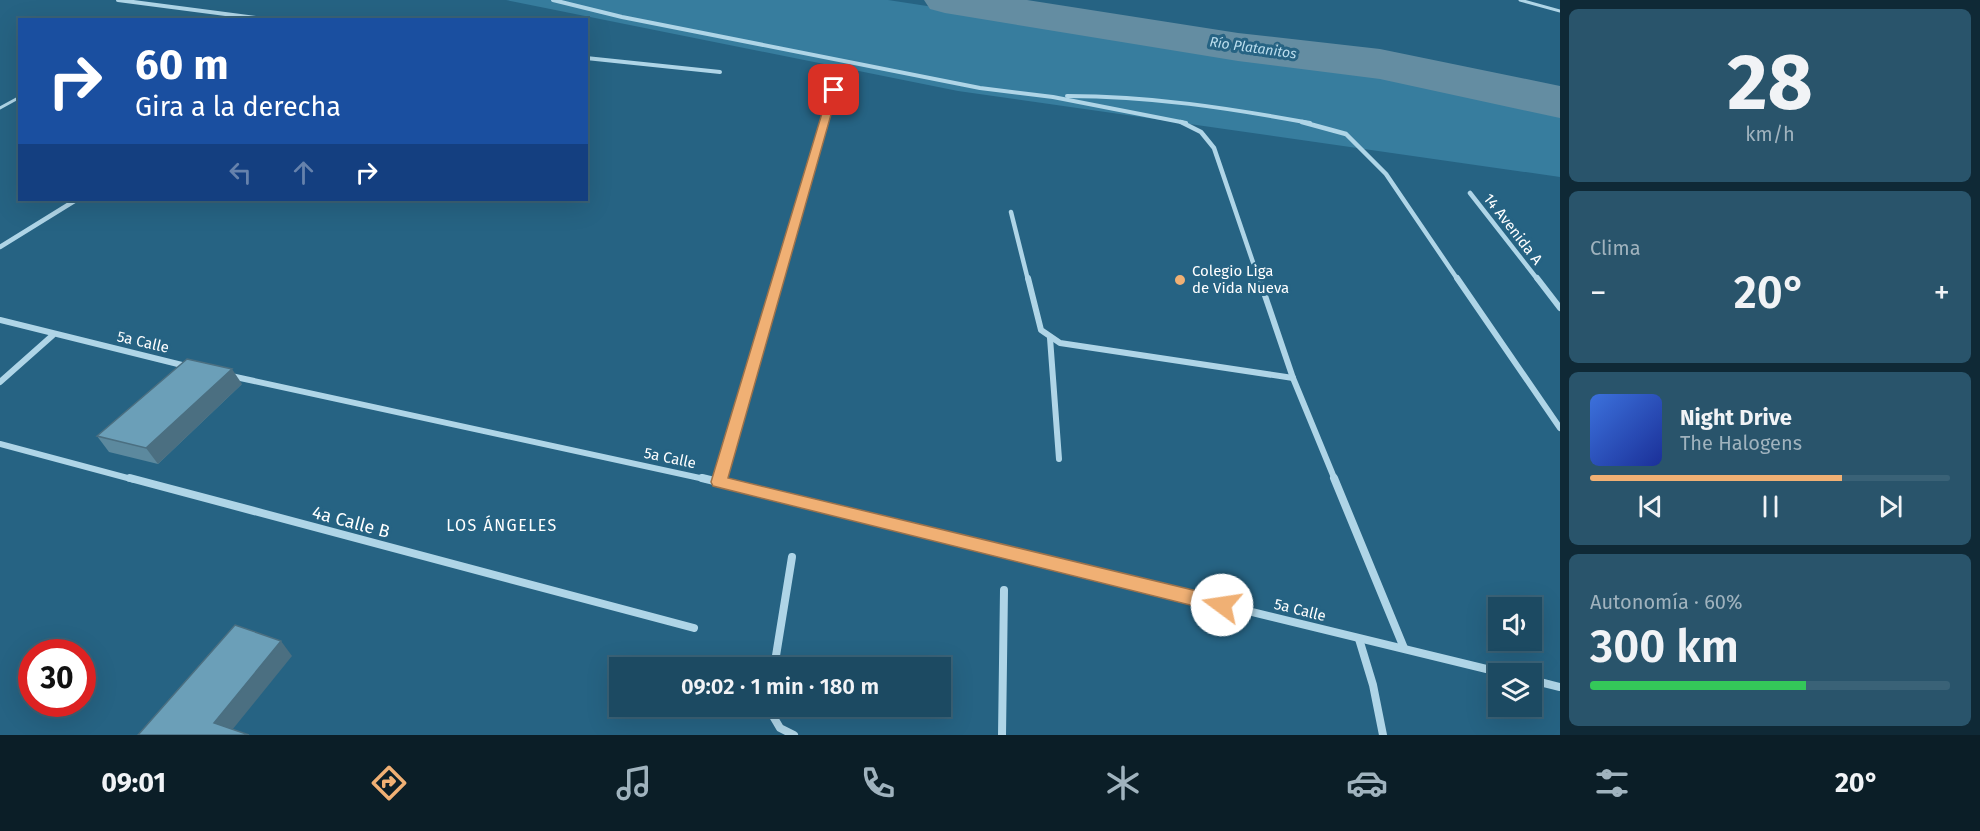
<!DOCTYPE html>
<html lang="es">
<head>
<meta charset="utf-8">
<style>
	:root { --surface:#1c4a62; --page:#29546b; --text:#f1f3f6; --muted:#a0b3be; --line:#3a6277; --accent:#f0b074 }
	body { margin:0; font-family:"Fira Sans",sans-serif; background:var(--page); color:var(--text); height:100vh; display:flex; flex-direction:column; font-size:22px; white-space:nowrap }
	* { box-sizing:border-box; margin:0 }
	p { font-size:20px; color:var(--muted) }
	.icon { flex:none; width:33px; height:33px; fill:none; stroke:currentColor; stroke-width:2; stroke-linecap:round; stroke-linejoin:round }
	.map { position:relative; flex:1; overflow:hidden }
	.panel { display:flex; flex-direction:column; gap:9px; padding:9px; background:#0f2936; width:420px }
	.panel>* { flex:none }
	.banner { position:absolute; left:18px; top:18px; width:570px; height:183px; border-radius:0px; box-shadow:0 6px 24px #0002,0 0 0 2px var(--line); background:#1a4fa0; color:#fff; overflow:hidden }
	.tools { position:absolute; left:1488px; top:597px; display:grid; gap:12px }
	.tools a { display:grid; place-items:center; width:54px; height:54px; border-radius:0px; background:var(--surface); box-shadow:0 6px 24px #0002,0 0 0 2px var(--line); font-size:30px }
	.speed { position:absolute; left:18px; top:639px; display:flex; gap:12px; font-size:30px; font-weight:700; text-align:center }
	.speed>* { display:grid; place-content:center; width:78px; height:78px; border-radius:50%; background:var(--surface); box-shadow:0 6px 24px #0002,0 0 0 2px var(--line); line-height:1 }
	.speed .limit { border:9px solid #d22; background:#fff; color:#111 }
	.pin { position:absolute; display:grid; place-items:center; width:51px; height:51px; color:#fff; margin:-26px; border-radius:12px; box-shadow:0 3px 9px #0006 }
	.me { position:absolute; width:66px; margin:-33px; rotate:284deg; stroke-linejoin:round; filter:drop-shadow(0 0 4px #0008) }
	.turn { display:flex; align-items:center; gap:21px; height:126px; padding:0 18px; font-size:27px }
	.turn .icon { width:78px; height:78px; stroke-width:2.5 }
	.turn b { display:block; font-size:42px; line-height:51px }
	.lanes { display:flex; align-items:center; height:57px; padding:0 18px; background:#0003; justify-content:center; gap:30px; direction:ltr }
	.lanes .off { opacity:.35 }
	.big { font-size:45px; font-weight:600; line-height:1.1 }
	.panel .tile { flex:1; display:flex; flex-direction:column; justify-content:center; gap:9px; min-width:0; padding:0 21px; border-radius:9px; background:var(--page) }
	.panel .dial { align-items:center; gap:0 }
	.dial b { font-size:78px; line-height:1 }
	.song { display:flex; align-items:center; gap:18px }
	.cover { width:72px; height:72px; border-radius:9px; background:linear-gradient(135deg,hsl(220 70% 55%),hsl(230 70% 35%)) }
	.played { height:6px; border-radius:3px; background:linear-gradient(90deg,var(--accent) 70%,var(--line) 70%) }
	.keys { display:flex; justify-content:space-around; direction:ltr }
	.heat { display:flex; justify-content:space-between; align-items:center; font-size:33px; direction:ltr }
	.charge { height:9px; border-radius:4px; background:linear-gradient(90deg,#34c759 60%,var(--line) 0) }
	.trip { position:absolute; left:609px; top:657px; width:342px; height:60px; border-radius:0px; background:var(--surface); box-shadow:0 6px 24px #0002,0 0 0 2px var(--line); font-weight:600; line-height:60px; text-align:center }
	.tabs { display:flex; height:96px; justify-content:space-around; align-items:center; background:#0b1e27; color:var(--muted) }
	.tabs .icon { width:42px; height:42px }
	.tabs .on { color:var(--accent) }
	.tabs b { font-size:27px; color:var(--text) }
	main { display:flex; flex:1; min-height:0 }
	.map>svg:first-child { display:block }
</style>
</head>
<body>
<main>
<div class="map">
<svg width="1560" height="735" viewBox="0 0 1560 735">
	<rect width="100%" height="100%" fill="#266383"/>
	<path fill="#377d9e" d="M 506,0 L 888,0 L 1361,73 L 1560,114 L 1560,177 L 958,91 Z"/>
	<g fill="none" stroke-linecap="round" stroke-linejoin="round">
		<path fill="#648da2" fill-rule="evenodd" d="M 924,0 L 1027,0 L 1238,33 L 1380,49 L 1560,86 L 1560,118 L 1380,79 L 1238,61 L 945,13 L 930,9 Z"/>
		<g stroke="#afd5e7" stroke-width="3">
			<path d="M 1520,0 L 1560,11"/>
			<path d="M 0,108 L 20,97"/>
		</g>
		<g stroke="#afd5e7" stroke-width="4">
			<path d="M 118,0 L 272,20"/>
			<path d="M 553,0 L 622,17 L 980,88 L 1053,97 L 1186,123"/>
			<path d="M 586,58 L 720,72"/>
			<path d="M 1067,96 C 1151,96 1228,108 1310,123"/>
			<path d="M 824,123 L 834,90"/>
		</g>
		<g stroke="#afd5e7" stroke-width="4.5">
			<path d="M 1181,122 L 1201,132 L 1214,148 L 1259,280"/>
			<path d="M 1302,122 L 1346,134 L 1386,174 L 1458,280"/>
			<path d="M 1470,193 L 1538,280"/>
			<path d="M 1011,212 L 1028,280"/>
			<path d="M 0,247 L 76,200"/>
			<path d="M 778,280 L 825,122"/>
		</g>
		<g stroke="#afd5e7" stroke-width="6">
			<path d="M 1028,278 L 1041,330 L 1060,343 L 1293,378"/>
			<path d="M 1259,278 L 1293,378 L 1335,480"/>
			<path d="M 1457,278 L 1560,428"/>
			<path d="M 1537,278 L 1560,308"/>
			<path d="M 0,320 L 186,366"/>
			<path d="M 1050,338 L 1059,459"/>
			<path d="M 231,376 L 709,480"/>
			<path d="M 0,382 L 53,335"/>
			<path d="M 0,444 L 135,480"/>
			<path d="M 720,480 L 779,278"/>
		</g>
		<g stroke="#afd5e7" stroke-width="8">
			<path d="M 130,478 L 694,628"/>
			<path d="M 702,478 L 1507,674"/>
			<path d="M 1334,478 L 1404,648"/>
			<path d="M 719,482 L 720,478"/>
			<path d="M 1359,639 L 1373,685 L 1383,735"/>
			<path d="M 774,668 L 792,557"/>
			<path d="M 1532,680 L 1560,687"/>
			<path d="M 767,706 L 780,728 L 794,735"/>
			<path d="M 1002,735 L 1004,590"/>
		</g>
	</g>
	<path fill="#5c899e" d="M 242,384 L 158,464 L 109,452 L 97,436 Z"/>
	<g fill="#4b6f81">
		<path d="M 232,369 L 242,384 L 158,464 L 146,448 Z"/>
		<path d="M 281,641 L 292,656 L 228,735 L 214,723 Z"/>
	</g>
	<g fill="#6b9fb8" stroke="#4b6f81" stroke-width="1.5">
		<path d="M 187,359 L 232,369 L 146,448 L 97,436 Z"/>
		<path d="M 235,625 L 281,641 L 214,723 L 249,735 L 138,735 Z"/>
	</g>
	<path fill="#f0b074" stroke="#9c724b" stroke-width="1.5" d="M 834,88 L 838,90 L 728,478 L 1222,597 L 1228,599 L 1231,605 L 1228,610 L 1222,613 L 713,486 L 711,482 L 829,90 Z"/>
	<circle fill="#f0b074" stroke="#266383" stroke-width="2" cx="1180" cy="280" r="6"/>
	<g text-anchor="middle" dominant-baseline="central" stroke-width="6" stroke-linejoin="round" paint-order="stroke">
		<g font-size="14" font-style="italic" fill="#bbdeee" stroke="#266383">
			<text transform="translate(1253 48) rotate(8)">Río Platanitos</text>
		</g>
		<g font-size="15" fill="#fff" stroke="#266383">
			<text transform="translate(1513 229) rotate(52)">14 Avenida A</text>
			<text transform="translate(143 342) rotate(13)">5a Calle</text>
			<text transform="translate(670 458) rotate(12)">5a Calle</text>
			<text transform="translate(1300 610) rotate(14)">5a Calle</text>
		</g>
		<g font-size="15" fill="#fff" stroke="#266383" text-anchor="start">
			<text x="1192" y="271">Colegio Liga<tspan x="1192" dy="17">de Vida Nueva</tspan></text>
		</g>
		<g font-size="16" letter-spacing="1.5" fill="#fff" stroke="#266383">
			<text x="502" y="525">LOS ÁNGELES</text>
		</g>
		<g font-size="18" fill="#fff" stroke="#266383">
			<text transform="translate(351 522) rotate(15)">4a Calle B</text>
		</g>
	</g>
</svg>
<div class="tools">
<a><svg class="icon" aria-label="sound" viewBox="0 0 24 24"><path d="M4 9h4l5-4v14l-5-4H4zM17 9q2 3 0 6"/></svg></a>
<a><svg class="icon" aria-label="layers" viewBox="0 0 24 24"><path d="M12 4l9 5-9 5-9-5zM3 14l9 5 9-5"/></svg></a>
</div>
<div class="speed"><div class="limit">30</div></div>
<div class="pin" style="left:834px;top:90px;background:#d93025"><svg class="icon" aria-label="arrive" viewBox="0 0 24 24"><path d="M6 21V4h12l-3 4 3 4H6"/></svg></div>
<svg class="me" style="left:1222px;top:605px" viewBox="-20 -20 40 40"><circle r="19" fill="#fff"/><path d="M0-13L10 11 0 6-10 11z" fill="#f0b074"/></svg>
<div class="trip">09:02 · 1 min · 180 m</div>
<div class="banner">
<div class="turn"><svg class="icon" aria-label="right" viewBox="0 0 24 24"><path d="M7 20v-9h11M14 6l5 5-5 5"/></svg><div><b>60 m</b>Gira a la derecha</div></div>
<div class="lanes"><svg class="icon off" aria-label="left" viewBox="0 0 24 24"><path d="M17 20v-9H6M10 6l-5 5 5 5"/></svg><svg class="icon off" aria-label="ahead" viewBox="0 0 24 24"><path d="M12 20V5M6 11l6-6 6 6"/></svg><svg class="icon" aria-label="right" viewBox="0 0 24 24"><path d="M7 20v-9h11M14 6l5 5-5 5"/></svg></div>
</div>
</div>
<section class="panel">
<div class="tile dial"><b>28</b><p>km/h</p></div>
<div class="tile"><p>Clima</p>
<div class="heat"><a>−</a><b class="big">20°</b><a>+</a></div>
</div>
<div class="tile">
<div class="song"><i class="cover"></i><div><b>Night Drive</b><p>The Halogens</p></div></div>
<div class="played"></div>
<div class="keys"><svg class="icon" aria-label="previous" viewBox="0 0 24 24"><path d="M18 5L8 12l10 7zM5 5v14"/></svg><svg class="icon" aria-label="pause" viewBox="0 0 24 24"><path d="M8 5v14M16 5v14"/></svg><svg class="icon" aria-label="next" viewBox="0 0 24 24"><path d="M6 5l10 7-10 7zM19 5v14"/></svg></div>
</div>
<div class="tile"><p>Autonomía · 60%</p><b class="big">300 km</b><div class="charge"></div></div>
</section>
</main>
<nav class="tabs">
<b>09:01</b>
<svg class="icon on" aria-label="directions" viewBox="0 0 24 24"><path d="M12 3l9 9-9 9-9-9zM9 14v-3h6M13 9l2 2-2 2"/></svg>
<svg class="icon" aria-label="music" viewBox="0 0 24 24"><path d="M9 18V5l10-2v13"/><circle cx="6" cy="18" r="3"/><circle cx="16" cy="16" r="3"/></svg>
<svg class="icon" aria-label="phone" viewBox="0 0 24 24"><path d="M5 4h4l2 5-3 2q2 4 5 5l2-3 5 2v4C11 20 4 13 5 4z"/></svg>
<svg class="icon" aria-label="climate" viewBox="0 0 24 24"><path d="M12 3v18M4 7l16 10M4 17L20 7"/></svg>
<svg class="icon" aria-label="car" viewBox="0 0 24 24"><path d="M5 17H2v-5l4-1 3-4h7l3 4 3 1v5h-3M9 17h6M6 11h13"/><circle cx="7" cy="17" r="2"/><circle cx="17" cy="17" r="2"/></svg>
<svg class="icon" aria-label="filters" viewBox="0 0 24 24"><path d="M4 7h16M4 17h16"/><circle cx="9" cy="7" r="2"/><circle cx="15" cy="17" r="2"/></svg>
<b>20°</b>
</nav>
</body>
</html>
